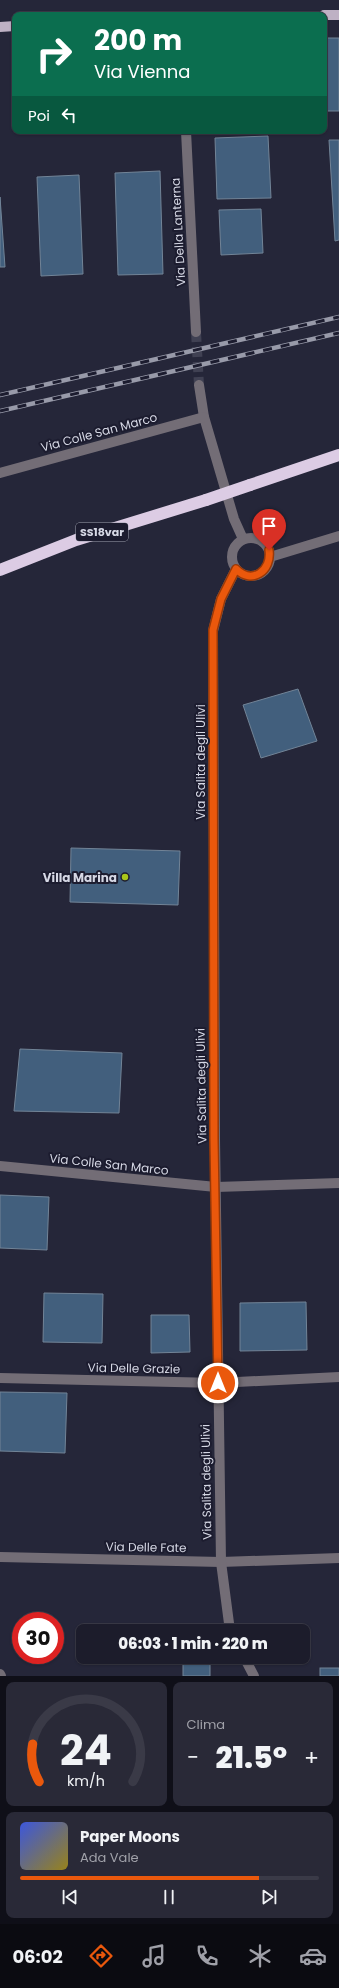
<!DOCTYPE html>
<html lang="it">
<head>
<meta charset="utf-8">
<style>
	:root { --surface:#1c1c2b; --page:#292937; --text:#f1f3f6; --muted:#a0a1a9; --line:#3a3a47; --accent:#ea580c }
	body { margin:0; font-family:Poppins,sans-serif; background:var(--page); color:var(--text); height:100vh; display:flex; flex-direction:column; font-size:15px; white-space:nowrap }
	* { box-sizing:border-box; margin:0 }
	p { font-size:13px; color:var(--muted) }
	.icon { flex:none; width:22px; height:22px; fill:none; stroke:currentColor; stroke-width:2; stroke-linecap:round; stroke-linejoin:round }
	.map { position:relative; height:1676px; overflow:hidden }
	.panel { display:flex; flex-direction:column; gap:6px; padding:6px; background:#0f0f18; flex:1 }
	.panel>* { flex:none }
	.banner { position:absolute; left:12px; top:12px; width:315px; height:122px; border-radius:8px; box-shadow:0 1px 3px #0004,0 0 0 1px var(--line); background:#0b6e4f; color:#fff; overflow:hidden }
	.speed { position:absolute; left:12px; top:1612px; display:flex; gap:8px; font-size:20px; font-weight:700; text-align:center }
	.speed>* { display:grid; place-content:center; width:52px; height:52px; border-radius:50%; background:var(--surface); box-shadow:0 1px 3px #0004,0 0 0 1px var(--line); line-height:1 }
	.speed .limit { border:6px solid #d22; background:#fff; color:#111 }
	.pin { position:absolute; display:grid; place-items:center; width:34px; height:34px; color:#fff; margin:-41px -17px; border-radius:50% 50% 50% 0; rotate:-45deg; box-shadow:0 0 4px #0007 }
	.pin .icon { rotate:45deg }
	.me { position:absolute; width:44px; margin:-22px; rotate:0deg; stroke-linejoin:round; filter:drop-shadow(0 0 3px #0008) }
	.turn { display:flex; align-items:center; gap:14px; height:84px; padding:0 16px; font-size:18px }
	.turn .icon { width:52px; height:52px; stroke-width:2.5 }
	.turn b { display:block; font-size:28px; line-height:34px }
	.then { display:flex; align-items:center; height:38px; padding:0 16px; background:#0003; gap:8px; font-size:15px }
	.big { font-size:30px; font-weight:800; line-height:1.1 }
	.panel .tile { flex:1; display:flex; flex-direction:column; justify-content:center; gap:6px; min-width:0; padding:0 14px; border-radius:8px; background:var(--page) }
	.panel .dial { align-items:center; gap:0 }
	.dial svg { height:104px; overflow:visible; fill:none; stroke:var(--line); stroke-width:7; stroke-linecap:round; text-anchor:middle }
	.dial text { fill:var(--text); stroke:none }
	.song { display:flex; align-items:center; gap:12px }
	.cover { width:48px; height:48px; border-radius:6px; background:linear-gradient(135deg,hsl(230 70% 55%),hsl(50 70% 35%)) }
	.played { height:4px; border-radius:2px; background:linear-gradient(90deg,var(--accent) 80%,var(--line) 80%) }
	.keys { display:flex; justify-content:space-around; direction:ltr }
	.heat { display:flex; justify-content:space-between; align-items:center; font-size:22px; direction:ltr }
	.panel .tiles { flex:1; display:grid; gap:6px; grid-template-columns:1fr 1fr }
	.tile:last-child { grid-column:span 2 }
	.trip { position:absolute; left:76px; top:1624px; width:234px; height:40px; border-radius:8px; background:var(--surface); box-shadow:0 1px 3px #0004,0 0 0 1px var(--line); font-weight:800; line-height:40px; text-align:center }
	.tabs { display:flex; height:64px; justify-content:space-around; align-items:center; background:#0b0b11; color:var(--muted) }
	.tabs .icon { width:28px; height:28px }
	.tabs .current { color:var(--accent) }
	.tabs b { font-size:18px; color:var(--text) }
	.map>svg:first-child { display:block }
</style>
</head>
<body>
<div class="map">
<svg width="339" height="1676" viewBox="0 0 339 1676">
	<rect width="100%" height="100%" fill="#252639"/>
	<g fill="#425f7d" stroke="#728497">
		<path d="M 324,38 L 339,38 L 339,111 L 325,111 Z"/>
		<path d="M 268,136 L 271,198 L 217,199 L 215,138 Z"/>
		<path d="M 329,140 L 339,140 L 339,240 L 335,241 Z"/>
		<path d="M 160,171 L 163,274 L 118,275 L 115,173 Z"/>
		<path d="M 79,175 L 83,274 L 41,276 L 37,177 Z"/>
		<path d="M 0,197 L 5,267 L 0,267 Z"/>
		<path d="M 261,209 L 263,253 L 221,255 L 219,210 Z"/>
		<path d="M 298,689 L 317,741 L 261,758 L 243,705 Z"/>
		<path d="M 71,848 L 180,851 L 178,905 L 70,902 Z"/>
		<path d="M 20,1049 L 122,1053 L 119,1113 L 14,1111 Z"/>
		<path d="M 0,1195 L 49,1197 L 47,1250 L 0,1248 Z"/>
		<path d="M 44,1293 L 103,1294 L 102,1343 L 43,1342 Z"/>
		<path d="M 306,1302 L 307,1350 L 240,1351 L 240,1303 Z"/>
		<path d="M 151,1315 L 189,1315 L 190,1352 L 151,1353 Z"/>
		<path d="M 0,1392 L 67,1393 L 65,1453 L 0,1451 Z"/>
		<rect x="183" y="1657" width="27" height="19"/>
		<rect x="320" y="1668" width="19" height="8"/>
	</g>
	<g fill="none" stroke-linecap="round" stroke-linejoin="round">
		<path stroke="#404153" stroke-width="10" stroke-dasharray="10 5" stroke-linecap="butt" d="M 196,332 L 199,385"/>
		<g stroke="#736d76" stroke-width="10">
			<path d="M 186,131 L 196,332"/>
			<path d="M 199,385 L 204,417 L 234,519 L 243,539"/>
			<path d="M 0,473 L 204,417"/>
			<circle cx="251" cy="557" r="19"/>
			<path d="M 270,557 L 339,536"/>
			<path d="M 0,1166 L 216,1187 L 339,1183"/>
			<path d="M 0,1378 L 218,1383 L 339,1377"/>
			<path d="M 0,1557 L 221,1562 L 339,1558"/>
			<path d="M 230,1631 L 221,1562 L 215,1139 L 213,631 L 221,599 L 236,569"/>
			<path d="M 244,1657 L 254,1676"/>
			<path d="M 0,1674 L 1,1676"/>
		</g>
		<g stroke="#beb1c4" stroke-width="10">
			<path d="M 324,15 L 339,15"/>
			<path d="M 0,27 L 15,26"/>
		</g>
		<g stroke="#dccce4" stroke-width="12">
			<path d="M 250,485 L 339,455"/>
			<path d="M 0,570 L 76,540 L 206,500"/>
		</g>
		<defs>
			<g id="rail">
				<path d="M 0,395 L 339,317"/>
				<path d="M 0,411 L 339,333"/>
			</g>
		</defs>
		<use href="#rail" stroke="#989aa9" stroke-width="4.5"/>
		<use href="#rail" stroke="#1c1c2f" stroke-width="3" stroke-dasharray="9" stroke-linecap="butt"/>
		<path stroke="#dccce4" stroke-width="12" d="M 206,500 L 250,485"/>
	</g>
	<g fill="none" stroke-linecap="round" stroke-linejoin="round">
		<defs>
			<path id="route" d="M 218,1383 L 214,1139 L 213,630 L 221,599 L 236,569 C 252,585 272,571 269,550"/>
		</defs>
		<use href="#route" stroke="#983908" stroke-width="10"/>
		<use href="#route" stroke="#ea580c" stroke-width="7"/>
	</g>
	<circle fill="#a9c71a" stroke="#1c1c2f" stroke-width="1.5" cx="125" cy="877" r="4"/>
	<g text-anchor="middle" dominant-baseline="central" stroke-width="4" stroke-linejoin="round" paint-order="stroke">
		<rect fill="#1c1c2f" stroke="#9ea0ae" stroke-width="1" x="76" y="523" width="52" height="18" rx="3"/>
		<g font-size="11" font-weight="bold" fill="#d6d8e5">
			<text x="102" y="532">SS18var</text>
		</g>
		<g font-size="12" fill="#d6d8e5" stroke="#1c1c2f">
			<text transform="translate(178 232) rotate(-93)">Via Della Lanterna</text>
			<text transform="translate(99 432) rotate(-15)">Via Colle San Marco</text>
			<text transform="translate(200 762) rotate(-90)">Via Salita degli Ulivi</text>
			<text transform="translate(201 1086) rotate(-91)">Via Salita degli Ulivi</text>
			<text transform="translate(109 1164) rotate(6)">Via Colle San Marco</text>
			<text transform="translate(134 1368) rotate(1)">Via Delle Grazie</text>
			<text transform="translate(206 1482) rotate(-91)">Via Salita degli Ulivi</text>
			<text transform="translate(146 1547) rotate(1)">Via Delle Fate</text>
		</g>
		<g font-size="12" font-weight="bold" fill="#d6d8e5" stroke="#1c1c2f" text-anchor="end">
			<text x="117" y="877">Villa Marina</text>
		</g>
	</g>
</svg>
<div class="speed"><div class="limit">30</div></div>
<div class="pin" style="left:269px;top:550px;background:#d93025"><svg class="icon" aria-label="arrive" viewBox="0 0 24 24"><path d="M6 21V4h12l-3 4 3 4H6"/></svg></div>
<svg class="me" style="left:218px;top:1383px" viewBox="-20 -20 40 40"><circle r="17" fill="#ea580c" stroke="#fff" stroke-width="3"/><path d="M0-11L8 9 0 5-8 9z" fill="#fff"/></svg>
<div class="trip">06:03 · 1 min · 220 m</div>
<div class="banner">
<div class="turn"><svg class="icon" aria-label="right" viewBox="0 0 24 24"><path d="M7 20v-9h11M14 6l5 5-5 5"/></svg><div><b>200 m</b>Via Vienna</div></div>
<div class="then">Poi<svg class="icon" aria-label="left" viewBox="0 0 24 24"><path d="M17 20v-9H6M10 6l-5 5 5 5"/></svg></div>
</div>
</div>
<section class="panel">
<div class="tiles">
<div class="tile dial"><svg viewBox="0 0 100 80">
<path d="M14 69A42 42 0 1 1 86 69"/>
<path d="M14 69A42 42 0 0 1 9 40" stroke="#ea580c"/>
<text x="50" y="56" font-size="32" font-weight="700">24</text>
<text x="50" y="72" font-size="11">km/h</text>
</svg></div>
<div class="tile"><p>Clima</p>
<div class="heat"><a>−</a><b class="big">21.5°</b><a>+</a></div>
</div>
<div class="tile">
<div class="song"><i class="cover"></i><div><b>Paper Moons</b><p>Ada Vale</p></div></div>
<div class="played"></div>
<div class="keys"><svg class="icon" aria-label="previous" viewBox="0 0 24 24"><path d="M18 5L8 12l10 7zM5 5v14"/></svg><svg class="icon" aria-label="pause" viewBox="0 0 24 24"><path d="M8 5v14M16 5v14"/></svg><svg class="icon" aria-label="next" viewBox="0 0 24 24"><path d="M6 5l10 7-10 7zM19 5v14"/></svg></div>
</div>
</div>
</section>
<nav class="tabs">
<b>06:02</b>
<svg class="icon current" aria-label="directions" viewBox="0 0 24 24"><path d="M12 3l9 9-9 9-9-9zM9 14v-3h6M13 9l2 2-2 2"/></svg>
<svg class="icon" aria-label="music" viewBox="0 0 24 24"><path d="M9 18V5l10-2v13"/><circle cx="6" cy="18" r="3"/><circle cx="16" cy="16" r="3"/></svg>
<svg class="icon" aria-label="phone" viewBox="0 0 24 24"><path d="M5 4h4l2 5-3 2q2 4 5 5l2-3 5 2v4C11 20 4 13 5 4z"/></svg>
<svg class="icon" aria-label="climate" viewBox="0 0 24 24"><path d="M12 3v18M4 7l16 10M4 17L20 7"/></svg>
<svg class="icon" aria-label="car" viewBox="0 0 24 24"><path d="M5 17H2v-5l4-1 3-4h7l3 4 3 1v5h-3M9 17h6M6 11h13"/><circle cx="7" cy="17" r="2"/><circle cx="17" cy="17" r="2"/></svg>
</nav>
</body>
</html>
